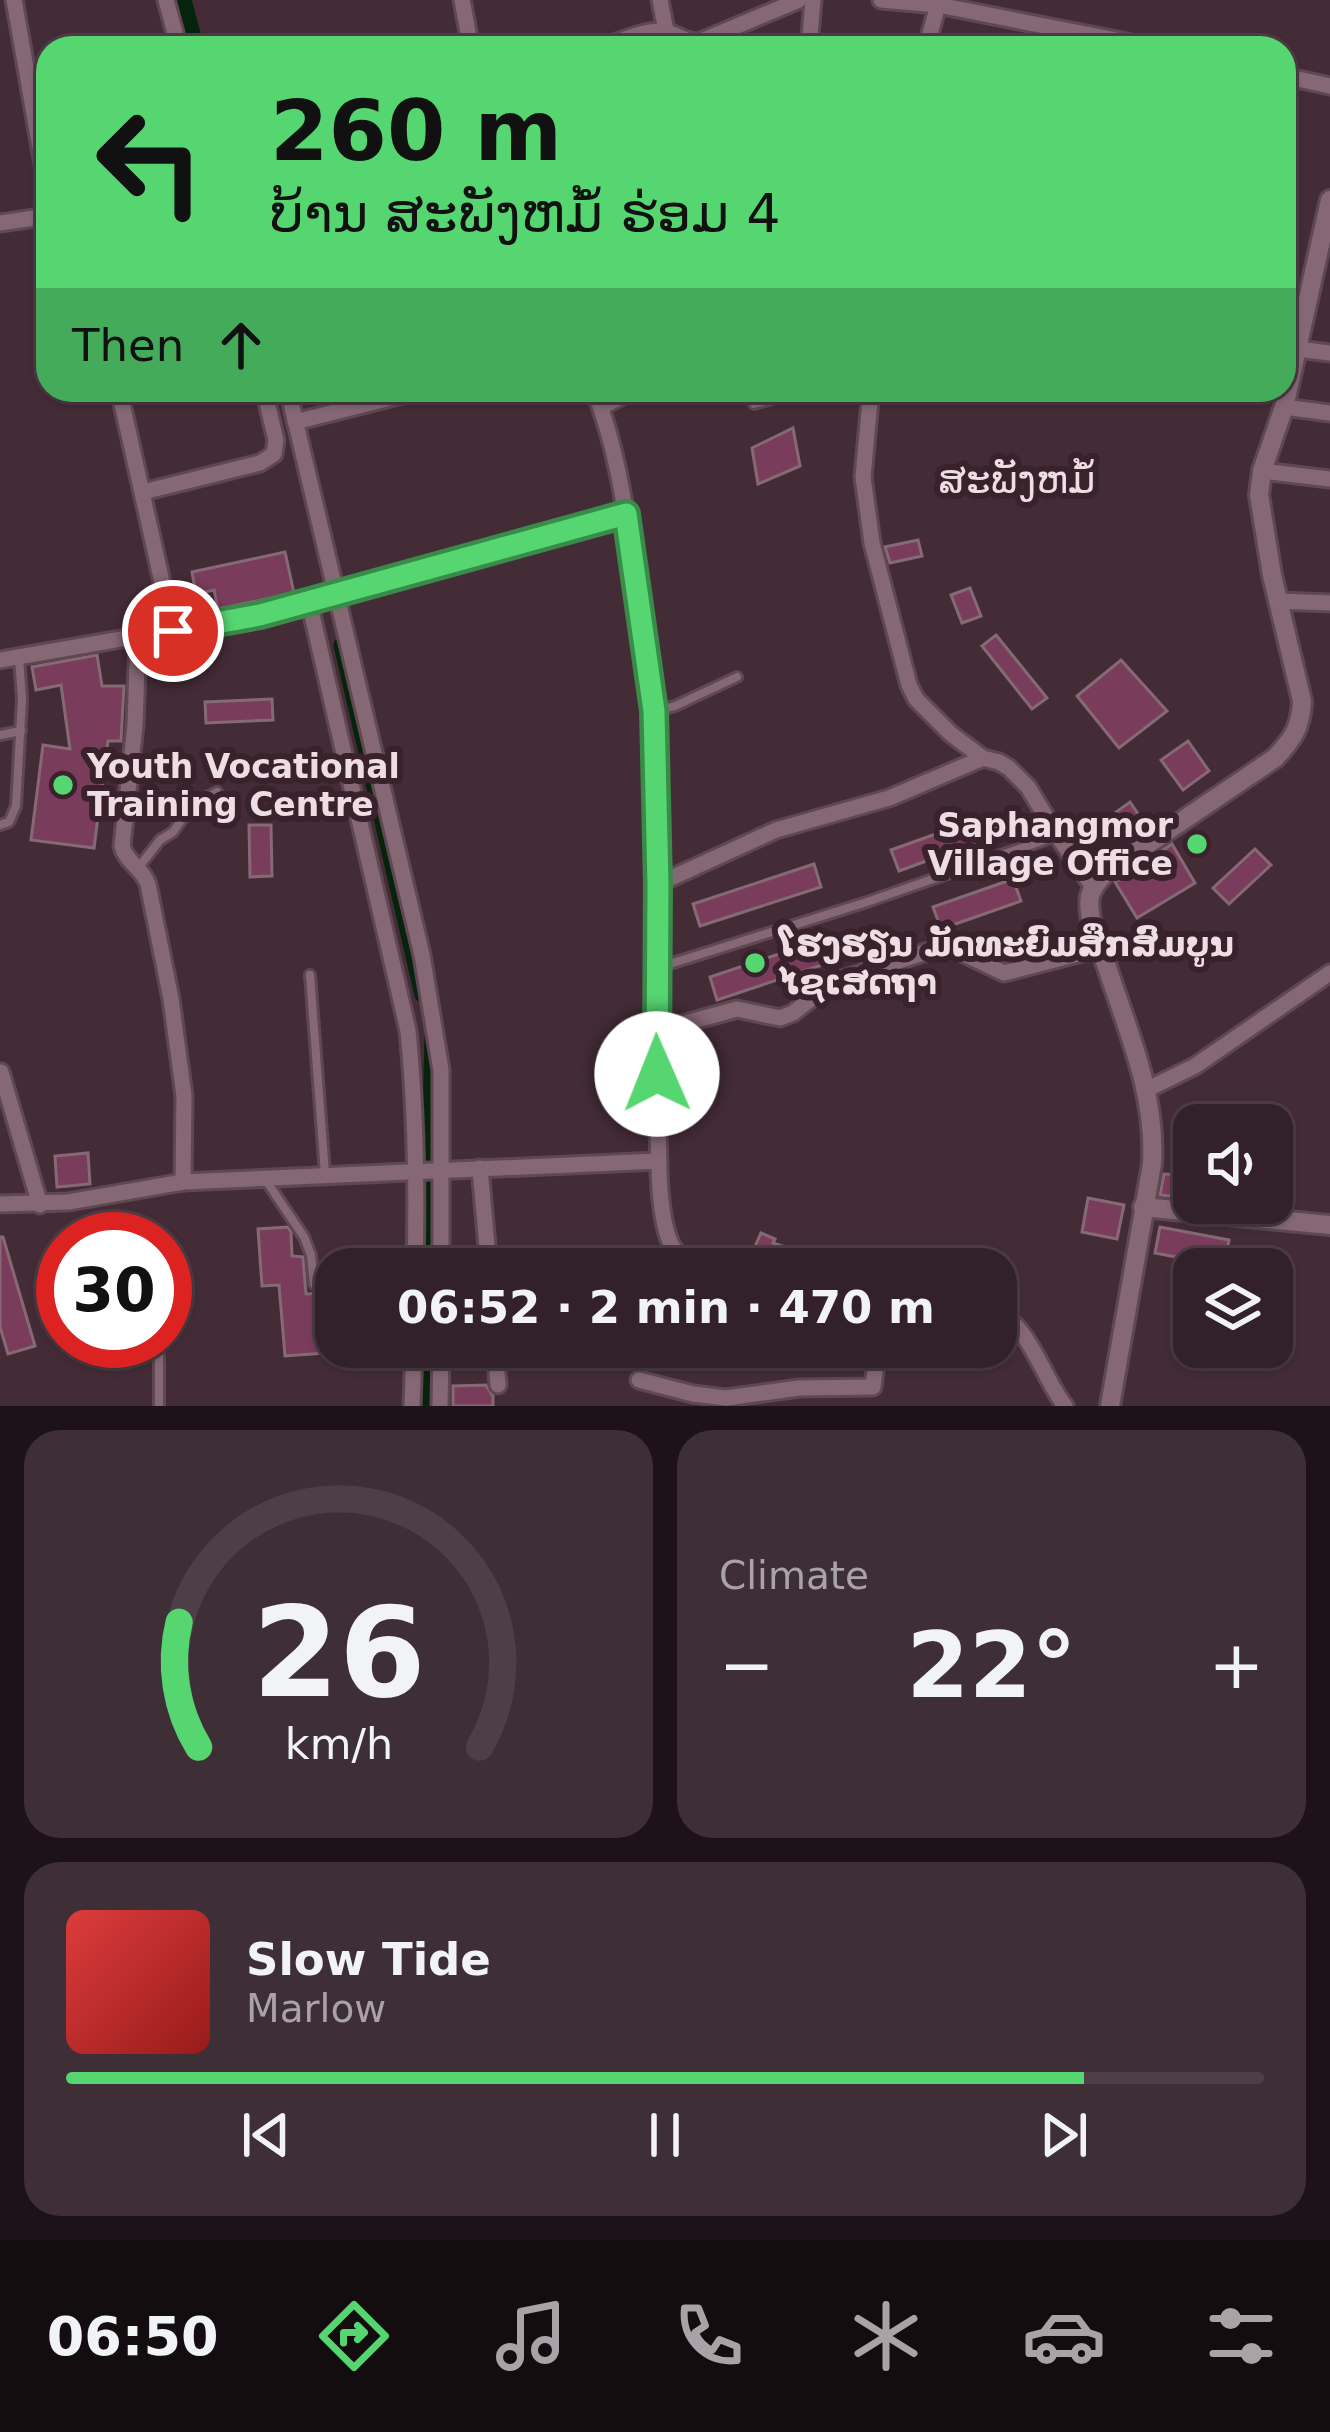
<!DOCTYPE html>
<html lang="en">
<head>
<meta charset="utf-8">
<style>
	:root { --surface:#332129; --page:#3e2e35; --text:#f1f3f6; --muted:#a9a3a8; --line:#4e3e46; --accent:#56d671 }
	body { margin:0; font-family:"DejaVu Sans","Noto Sans Lao",sans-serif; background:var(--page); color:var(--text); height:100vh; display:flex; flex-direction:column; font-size:45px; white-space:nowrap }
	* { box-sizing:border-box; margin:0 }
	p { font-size:39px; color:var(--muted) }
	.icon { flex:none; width:66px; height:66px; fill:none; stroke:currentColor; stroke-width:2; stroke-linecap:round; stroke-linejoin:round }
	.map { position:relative; height:1406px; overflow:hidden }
	.details { display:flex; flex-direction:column; gap:24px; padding:24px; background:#1c1217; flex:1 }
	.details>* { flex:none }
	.guide { position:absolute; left:36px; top:36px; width:1260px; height:366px; border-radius:36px; box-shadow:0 3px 9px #0004,0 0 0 3px var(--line); background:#56d671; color:#111; overflow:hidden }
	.tools { position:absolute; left:1173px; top:1104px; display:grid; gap:24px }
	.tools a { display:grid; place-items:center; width:120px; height:120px; border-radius:24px; background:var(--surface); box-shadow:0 3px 9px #0004,0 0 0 3px var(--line); font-size:60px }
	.speed { position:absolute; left:36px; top:1212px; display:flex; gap:24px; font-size:60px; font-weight:700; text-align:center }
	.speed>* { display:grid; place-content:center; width:156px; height:156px; border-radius:50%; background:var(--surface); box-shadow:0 3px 9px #0004,0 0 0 3px var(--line); line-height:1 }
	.speed .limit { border:18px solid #d22; background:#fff; color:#111 }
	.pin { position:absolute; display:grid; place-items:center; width:102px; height:102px; color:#fff; margin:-51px; border:6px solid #fff; border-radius:50%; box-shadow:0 3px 12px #0007 }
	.me { position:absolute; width:132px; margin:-66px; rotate:359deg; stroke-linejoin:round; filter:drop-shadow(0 0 9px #0008) }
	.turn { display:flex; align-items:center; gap:42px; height:252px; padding:0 36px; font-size:54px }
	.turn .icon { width:156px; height:156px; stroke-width:2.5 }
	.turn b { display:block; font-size:84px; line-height:102px }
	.then { display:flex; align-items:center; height:114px; padding:0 36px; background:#0003; gap:24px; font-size:45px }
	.big { font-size:90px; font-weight:800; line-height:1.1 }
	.details .tile { flex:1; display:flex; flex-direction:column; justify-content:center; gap:18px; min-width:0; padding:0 42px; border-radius:36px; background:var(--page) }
	.details .dial { align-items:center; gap:0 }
	.dial svg { height:312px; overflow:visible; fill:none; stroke:var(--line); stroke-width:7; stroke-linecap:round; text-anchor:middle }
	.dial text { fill:var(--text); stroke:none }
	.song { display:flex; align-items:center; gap:36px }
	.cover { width:144px; height:144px; border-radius:18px; background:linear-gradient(135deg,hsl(0 70% 55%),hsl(0 70% 35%)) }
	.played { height:12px; border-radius:6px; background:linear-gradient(90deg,var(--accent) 85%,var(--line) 85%) }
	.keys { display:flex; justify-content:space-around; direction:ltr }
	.heat { display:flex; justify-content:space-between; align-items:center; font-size:66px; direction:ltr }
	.details .tiles { flex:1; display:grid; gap:24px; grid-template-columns:1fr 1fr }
	.tile:last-child { grid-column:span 2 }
	.trip { position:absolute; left:315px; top:1248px; width:702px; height:120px; border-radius:36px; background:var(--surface); box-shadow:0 3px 9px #0004,0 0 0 3px var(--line); font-weight:800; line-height:120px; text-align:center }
	.tab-bar { display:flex; height:192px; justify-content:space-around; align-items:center; background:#140d10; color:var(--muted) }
	.tab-bar .icon { width:84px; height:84px }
	.tab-bar .on { color:var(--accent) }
	.tab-bar b { font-size:54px; color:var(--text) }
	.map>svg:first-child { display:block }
</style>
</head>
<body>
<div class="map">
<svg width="1330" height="1406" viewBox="0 0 1330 1406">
	<rect width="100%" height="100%" fill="#442c37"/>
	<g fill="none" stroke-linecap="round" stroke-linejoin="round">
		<g stroke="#06240c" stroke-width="15">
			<path d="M 184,0 L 197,48"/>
			<path d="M 341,645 L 422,995"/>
			<path d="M 429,1159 L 432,1036"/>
			<path d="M 430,1269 L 430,1181"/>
			<path d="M 429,1406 L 430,1347"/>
		</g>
	</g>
	<g fill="#7a3c5b" stroke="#856975" stroke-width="3">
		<path d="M 793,428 L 800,466 L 758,484 L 752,448 Z"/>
		<path d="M 918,540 L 922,556 L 890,563 L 885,547 Z"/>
		<path d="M 285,552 L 294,593 L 218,609 L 214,590 L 196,594 L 192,572 Z"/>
		<path d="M 970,588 L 981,616 L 962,623 L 951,595 Z"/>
		<path d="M 996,635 L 1047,698 L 1032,709 L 982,646 Z"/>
		<path d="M 97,655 L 102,686 L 124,686 L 121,741 L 108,741 L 94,848 L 31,840 L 43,745 L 70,749 L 61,685 L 36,690 L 32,667 Z"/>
		<path d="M 1121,660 L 1167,711 L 1119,748 L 1077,696 Z"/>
		<path d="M 272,699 L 273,720 L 206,723 L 205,702 Z"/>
		<path d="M 1188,741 L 1209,771 L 1183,790 L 1161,760 Z"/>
		<path d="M 1130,802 L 1145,824 L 1120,841 L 1105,820 Z"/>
		<path d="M 992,814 L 1000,834 L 899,871 L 891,850 Z"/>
		<path d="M 249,825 L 271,825 L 272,876 L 250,877 Z"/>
		<path d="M 1172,844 L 1195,883 L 1137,918 L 1115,882 Z"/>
		<path d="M 1255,849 L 1271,865 L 1229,904 L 1213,888 Z"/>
		<path d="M 814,864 L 821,887 L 700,926 L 693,904 Z"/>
		<path d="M 1013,879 L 1021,901 L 941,929 L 933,907 Z"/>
		<path d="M 815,942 L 822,965 L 717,1000 L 710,977 Z"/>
		<path d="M 88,1153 L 90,1184 L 57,1187 L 55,1156 Z"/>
		<path d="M 1164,1174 L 1191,1176 L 1189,1198 L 1160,1195 Z"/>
		<path d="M 1088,1198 L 1124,1205 L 1117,1239 L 1082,1232 Z"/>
		<path d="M 288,1227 L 291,1232 L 292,1256 L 303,1257 L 306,1294 L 320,1293 L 325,1353 L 285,1356 L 279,1285 L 262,1286 L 258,1229 Z"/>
		<path d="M 1160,1227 L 1229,1240 L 1224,1266 L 1155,1253 Z"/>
		<path d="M 761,1233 L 775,1239 L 773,1243 L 797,1251 L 791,1269 L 745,1269 Z"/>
		<path d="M 0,1237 L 3,1237 L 35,1346 L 8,1354 L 0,1327 Z"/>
		<path d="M 486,1385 L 493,1396 L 493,1406 L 453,1406 L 453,1386 Z"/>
	</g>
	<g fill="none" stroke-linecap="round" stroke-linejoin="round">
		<defs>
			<g id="service">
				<path d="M 754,404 L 805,390"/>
				<path d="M 656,711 L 675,706 L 737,677"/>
				<path d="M 0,735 L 21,731"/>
				<path d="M 0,825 L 9,822 L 16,806 L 22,699 L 19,658"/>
				<path d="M 139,867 L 160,840 L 173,832 L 192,805 L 217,792"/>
				<path d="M 660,967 L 867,902 L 1056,836"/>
				<path d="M 310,975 L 325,1174"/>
				<path d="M 265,1179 L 304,1237 L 311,1255 L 314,1284"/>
				<path d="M 159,1355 L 159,1406"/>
			</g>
			<g id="minor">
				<path d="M 14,0 L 48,193"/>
				<path d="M 166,0 L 179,48"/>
				<path d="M 462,0 L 471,48"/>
				<path d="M 660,0 L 666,31"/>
				<path d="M 881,0 L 938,5 L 1157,48"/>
				<path d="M 600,48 C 620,42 650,26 670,33 C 682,37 685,42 699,42 L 799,0"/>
				<path d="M 809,48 L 813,0"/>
				<path d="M 926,48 L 938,5"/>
				<path d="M 1284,76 L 1330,86"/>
				<path d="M 0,223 L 48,216"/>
				<path d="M 1298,349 L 1330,353"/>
				<path d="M 119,390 L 173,631"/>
				<path d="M 288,390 L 422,955 L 441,1070 L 441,1269"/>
				<path d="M 594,390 C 617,447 625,508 634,568 C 641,614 650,659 653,705 C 664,838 655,974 658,1108 C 659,1145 656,1211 671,1244 C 676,1255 686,1262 697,1269"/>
				<path d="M 871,390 L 863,477 L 872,543 L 909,685 L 916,699 L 951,734 L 983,758 L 999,762 L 1009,768 L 1028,787 L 1057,835 L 1093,887"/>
				<path d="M 601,407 L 634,390"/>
				<path d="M 1284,407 L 1330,413"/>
				<path d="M 295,422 L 422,390"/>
				<path d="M 1262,471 L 1330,479"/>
				<path d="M 143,492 L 260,463 L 274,454 L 276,440 L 264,390"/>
				<path d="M 1278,601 L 1330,603"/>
				<path d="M 309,602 L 408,1031 C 416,1111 417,1189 415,1269"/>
				<path d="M 138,636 L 135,725 L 122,846 C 125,861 143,869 148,884 L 171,999 L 184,1096 L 183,1182"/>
				<path d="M 0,660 L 260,615 L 626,514"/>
				<path d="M 658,884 L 776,830 L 889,798 L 983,758"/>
				<path d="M 656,1031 L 737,1009 L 780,1018 L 793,1013 L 831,983 L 938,948 L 958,951 L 1004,973 L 1101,948"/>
				<path d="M 1,1072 L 40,1205"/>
				<path d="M 1148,1089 L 1195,1066 L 1330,973"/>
				<path d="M 480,1168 L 489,1269"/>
				<path d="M 0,1204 L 68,1202 L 183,1182 L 659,1161"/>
				<path d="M 996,1312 C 1029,1324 1043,1378 1065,1406"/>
				<path d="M 495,1347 L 498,1385"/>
				<path d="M 639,1380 L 693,1394 L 726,1398 L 799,1388 L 873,1387 L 878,1347"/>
				<path d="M 412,1406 L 414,1347"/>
				<path d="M 440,1406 L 441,1347"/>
			</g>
			<g id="tertiary">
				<path d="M 1143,1207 L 1330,1225"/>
				<path d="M 1110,1406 L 1152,1164 C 1156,1095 1129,1034 1108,970 C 1101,949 1086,919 1090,896 C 1092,887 1099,880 1105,873 L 1275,758 C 1293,739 1301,727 1302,701 L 1272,575 L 1259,495 L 1262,471 L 1284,407 L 1330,200"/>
			</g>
		</defs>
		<use href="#service" stroke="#5f4853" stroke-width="14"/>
		<use href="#minor" stroke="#5f4853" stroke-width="21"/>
		<use href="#tertiary" stroke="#5f4853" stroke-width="24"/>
		<use href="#service" stroke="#866875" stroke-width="8"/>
		<use href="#minor" stroke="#866875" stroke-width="15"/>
		<use href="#tertiary" stroke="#866875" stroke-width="18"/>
	</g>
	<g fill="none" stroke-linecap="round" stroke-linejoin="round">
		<defs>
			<path id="route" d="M 173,631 L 260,615 L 626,514 L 654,711 L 658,884 L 657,1074"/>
		</defs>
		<use href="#route" stroke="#388b49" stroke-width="30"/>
		<use href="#route" stroke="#56d671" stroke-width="21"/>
	</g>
	<g fill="#56d671" stroke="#3a222d" stroke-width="4.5">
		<circle cx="63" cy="785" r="12"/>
		<circle cx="1197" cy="844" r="12"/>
		<circle cx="755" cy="963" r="12"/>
	</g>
	<g text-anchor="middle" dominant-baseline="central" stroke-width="12" stroke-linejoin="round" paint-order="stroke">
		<g font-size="33" font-weight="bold" fill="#eedee4" stroke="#3a222d" text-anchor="start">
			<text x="87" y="766">Youth Vocational<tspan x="87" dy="38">Training Centre</tspan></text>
			<text x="1173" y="825" text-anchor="end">Saphangmor<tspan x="1173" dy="38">Village Office</tspan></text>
			<text x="779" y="944">ໂຮງຮຽນ ມັດທະຍົມສຶກສົມບູນ<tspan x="779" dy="38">ໄຊເສດຖາ</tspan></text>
		</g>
		<g font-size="39" fill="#eedee4" stroke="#3a222d">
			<text x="1017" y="479">ສະພັງຫມໍ້</text>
		</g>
	</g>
</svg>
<div class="tools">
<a><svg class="icon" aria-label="sound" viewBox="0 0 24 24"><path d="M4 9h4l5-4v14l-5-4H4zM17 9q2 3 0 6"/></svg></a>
<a><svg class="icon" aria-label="layers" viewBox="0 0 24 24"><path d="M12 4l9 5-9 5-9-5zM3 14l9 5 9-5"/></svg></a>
</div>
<div class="speed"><div class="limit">30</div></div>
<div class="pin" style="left:173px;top:631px;background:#d93025"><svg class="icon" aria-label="arrive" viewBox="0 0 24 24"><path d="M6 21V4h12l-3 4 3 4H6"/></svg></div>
<svg class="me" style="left:657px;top:1074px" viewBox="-20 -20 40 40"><circle r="19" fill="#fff"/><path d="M0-13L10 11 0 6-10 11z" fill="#56d671"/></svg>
<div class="trip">06:52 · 2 min · 470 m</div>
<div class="guide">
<div class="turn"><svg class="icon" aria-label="left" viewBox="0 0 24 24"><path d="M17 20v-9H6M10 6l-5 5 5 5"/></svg><div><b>260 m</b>ບ້ານ ສະພັງຫມໍ້ ຮ່ອມ 4</div></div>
<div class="then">Then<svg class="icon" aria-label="ahead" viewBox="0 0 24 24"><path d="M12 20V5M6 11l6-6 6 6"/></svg></div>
</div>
</div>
<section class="details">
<div class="tiles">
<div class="tile dial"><svg viewBox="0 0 100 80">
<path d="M14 69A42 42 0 1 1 86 69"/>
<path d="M14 69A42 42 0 0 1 9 37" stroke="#56d671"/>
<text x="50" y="56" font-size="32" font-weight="700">26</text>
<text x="50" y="72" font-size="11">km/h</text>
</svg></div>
<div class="tile"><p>Climate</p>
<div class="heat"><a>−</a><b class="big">22°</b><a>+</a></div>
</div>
<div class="tile">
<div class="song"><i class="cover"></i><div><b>Slow Tide</b><p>Marlow</p></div></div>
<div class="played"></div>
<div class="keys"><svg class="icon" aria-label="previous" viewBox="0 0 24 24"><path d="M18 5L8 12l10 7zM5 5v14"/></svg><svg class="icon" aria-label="pause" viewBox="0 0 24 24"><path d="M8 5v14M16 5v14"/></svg><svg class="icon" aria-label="next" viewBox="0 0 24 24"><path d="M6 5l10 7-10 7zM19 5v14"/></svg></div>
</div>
</div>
</section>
<nav class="tab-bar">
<b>06:50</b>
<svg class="icon on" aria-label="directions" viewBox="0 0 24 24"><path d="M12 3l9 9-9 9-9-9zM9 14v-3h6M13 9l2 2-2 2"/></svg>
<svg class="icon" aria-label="music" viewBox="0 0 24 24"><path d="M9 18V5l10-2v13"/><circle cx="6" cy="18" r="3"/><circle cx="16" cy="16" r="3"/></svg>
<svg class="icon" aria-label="phone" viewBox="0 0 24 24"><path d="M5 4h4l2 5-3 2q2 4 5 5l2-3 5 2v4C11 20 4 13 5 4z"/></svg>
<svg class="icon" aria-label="climate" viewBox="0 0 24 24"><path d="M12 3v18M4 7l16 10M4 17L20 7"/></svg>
<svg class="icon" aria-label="car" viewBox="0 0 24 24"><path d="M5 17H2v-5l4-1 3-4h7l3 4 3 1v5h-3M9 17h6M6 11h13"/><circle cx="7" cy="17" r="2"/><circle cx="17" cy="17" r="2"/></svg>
<svg class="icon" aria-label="filters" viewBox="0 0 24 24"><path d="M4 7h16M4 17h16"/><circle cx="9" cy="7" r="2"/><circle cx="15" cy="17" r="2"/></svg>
</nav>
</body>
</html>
